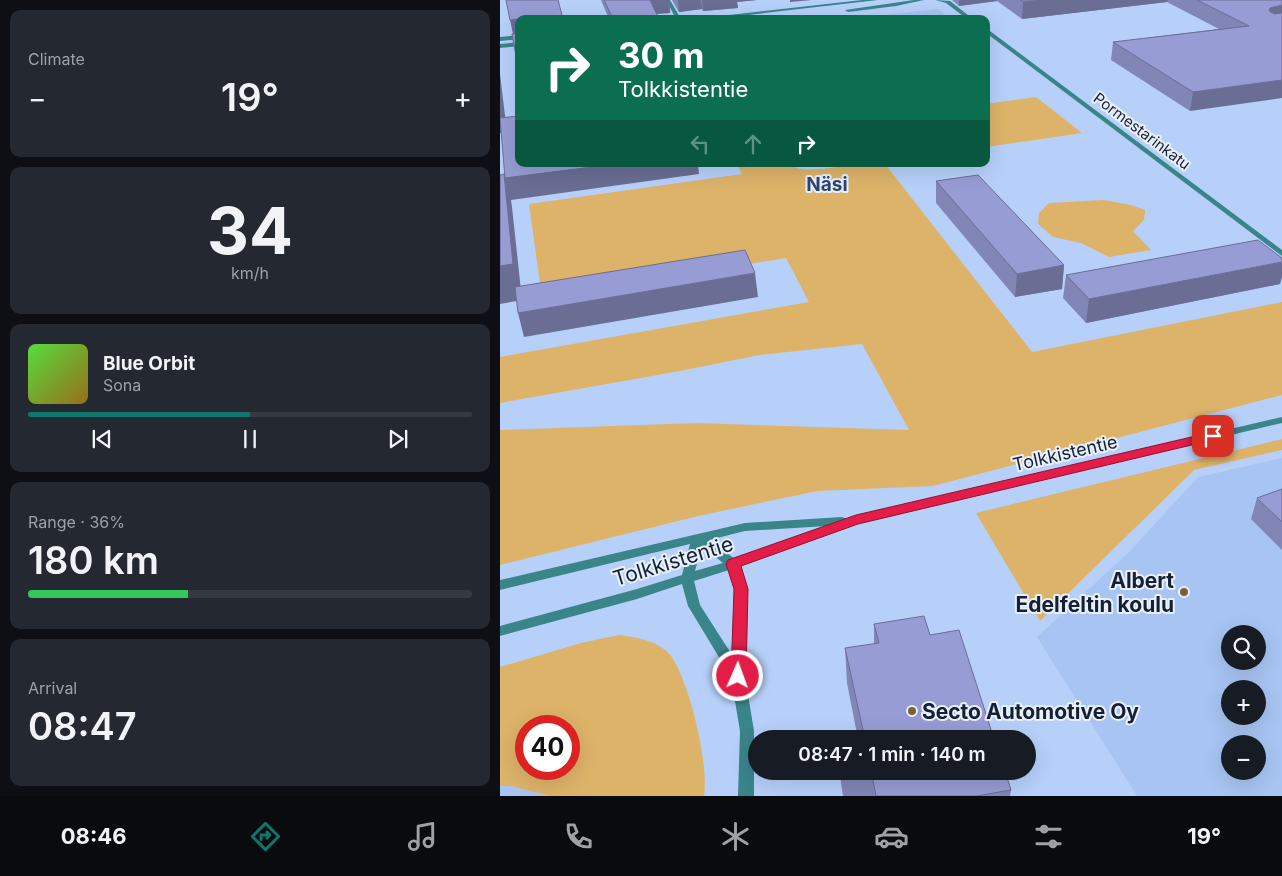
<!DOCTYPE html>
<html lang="en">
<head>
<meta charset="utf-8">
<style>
	:root { --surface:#171b24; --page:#242831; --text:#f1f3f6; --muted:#9ea1a6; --line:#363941; --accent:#0f766e }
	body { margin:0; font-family:Inter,sans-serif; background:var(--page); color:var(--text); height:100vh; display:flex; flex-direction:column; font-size:19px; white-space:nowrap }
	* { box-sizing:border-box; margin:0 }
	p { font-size:16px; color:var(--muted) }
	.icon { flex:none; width:28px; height:28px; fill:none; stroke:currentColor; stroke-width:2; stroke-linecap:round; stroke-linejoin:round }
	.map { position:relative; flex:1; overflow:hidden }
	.details { display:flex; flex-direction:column; gap:10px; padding:10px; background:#0d0f14; width:500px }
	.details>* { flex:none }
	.banner { position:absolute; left:15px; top:15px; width:475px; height:152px; border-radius:10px; box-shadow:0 5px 20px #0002; background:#0b6e4f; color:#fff; overflow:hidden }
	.controls { position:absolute; left:721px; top:625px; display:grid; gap:10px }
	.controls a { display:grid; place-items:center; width:45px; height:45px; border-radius:50%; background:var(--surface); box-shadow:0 5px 20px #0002; font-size:25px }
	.speed { position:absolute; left:15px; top:715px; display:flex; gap:10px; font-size:25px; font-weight:700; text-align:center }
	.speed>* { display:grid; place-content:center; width:65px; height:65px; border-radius:50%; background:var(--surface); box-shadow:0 5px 20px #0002; line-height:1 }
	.speed .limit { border:8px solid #d22; background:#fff; color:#111 }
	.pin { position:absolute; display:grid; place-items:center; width:42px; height:42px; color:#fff; margin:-21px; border-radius:10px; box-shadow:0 2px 8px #0006 }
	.me { position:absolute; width:55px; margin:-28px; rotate:2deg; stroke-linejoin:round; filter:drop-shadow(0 0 4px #0008) }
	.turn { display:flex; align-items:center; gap:18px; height:105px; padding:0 20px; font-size:22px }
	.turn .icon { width:65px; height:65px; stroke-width:2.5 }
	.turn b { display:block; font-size:35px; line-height:42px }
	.lanes { display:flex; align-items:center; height:48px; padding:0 20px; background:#0003; justify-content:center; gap:25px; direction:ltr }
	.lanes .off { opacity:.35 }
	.big { font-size:38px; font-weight:600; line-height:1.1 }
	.details .widget { flex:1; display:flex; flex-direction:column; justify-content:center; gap:8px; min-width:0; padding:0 18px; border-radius:10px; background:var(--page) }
	.details .dial { align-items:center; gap:0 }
	.dial b { font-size:65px; line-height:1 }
	.song { display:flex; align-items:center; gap:15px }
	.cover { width:60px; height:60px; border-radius:8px; background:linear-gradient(135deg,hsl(110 70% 55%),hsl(40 70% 35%)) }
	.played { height:5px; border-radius:2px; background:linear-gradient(90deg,var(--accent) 50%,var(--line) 50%) }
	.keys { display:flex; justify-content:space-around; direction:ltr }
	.heat { display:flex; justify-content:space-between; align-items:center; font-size:28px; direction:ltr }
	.charge { height:8px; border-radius:4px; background:linear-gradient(90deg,#34c759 36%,var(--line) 0) }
	.trip { position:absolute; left:248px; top:730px; width:288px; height:50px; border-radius:25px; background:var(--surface); box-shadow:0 5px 20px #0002; font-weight:600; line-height:50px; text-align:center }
	.dock { display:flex; height:80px; justify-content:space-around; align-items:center; background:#090b0e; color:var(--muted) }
	.dock .icon { width:35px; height:35px }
	.dock .selected { color:var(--accent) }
	.dock b { font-size:22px; color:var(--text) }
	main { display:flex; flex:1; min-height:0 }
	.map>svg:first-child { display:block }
</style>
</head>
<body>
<main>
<section class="details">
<div class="widget"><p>Climate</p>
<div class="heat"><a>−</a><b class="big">19°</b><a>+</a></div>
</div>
<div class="widget dial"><b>34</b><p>km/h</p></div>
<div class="widget">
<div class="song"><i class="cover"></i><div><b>Blue Orbit</b><p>Sona</p></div></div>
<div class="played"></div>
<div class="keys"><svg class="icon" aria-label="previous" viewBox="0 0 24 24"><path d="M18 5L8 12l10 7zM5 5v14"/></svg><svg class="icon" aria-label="pause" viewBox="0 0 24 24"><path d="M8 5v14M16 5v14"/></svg><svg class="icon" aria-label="next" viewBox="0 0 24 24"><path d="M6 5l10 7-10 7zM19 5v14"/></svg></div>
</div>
<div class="widget"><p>Range · 36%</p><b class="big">180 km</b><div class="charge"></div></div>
<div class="widget"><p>Arrival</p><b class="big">08:47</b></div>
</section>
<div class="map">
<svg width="782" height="796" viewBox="0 0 782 796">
	<rect width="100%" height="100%" fill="#b6d0fa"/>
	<g fill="#a7c4f2" fill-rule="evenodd">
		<path d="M 438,9 L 449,19 L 345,19 Z"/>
		<path d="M 782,458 L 782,796 L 637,796 L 537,637 L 631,550 L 698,477 ZM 730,634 L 758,634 L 758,661 L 730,661 ZM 730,689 L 758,689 L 758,716 L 730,716 ZM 730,744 L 758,744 L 758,771 L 730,771 Z"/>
		<path d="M 0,786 L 10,786 L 50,796 L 0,796 Z"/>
	</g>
	<g fill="#ddb36a" fill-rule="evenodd">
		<path d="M 536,97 L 582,133 L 486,147 L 486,104 Z"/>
		<path d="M 237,164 L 289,164 C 300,176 344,165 360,164 C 368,163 376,164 385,164 L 532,352 L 782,302 L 782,395 L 433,486 L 317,491 L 198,516 L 0,565 L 0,430 L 197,423 L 409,430 L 362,344 L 260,355 L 180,371 L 0,403 L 0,357 L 309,302 L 286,258 L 42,298 L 29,204 L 242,174 Z"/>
		<path d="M 603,200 L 631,205 L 645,210 L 644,220 L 633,231 L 651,250 L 609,257 L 581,243 L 553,237 L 538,224 L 539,213 L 549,203 Z"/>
		<path d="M 782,439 L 782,450 L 694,470 L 540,621 L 476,513 Z"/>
		<path d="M 119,635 C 136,637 160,641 171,656 C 190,683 209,764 204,796 L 50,796 L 10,786 L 0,786 L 0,667 L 81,643 ZM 26,726 L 69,726 L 69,769 L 26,769 Z"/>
	</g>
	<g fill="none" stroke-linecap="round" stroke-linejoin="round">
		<g fill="#3a858a" fill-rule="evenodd">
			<path d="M 166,0 L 170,0 L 181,19 L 176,19 Z"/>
			<path d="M 435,0 L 450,1 L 473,19 L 467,19 L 446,3 Z"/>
			<path d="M 486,28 L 782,250 L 782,256 L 486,33 Z"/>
		</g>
		<g fill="#3a858a" fill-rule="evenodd">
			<path d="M 362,0 L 378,0 L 213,19 L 194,19 Z"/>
			<path d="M 414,0 L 424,0 L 396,6 L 348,12 L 345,10 Z"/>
			<path d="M 19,35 L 19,39 L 0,41 L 0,37 Z"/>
			<path d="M 19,42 L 19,46 L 0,48 L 0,44 Z"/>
			<path d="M 782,417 L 782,423 L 358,523 L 240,566 L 247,589 L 245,676 L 254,731 L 254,796 L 238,796 L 240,731 L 231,677 L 188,606 L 182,584 L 137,599 L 0,636 L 0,626 L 137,589 L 182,575 L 190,544 L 0,590 L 0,580 L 245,523 L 342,517 L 347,519 ZM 327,526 L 235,559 L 209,540 L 245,531 ZM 202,546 L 223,563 L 195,571 ZM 229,570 L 235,589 L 232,655 L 200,605 L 194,581 Z"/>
		</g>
	</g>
	<g fill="#8286b6">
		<path d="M 101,0 L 169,0 L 170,13 L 157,14 L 159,19 L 109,19 Z"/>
		<path d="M 172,0 L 257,0 L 237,2 L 238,8 L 203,11 L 202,9 L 179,12 Z"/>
		<path d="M 452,0 L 782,0 L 690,111 L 611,60 L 613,42 L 719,29 L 667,2 L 522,19 L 497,1 L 459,6 Z"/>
		<path d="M 436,181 L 564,265 L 562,289 L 515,297 L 436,203 Z"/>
		<path d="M 566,275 L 780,284 L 586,323 L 563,298 Z"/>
		<path d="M 782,489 L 782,550 L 751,519 L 757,498 Z"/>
		<path d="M 374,624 L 430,635 L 494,739 L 358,739 L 347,683 L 345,648 L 374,644 Z"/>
		<path d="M 340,771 L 505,771 L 511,790 L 510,796 L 343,796 L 341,783 Z"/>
	</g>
	<g fill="#6a6d94">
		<path d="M 150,0 L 169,0 L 170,13 L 152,14 Z"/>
		<path d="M 178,0 L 201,0 L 202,9 L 179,12 Z"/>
		<path d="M 202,0 L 257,0 L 237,2 L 238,8 L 203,11 Z"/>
		<path d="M 290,0 L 312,0 L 290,2 Z"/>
		<path d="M 459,0 L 497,0 L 497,1 L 459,6 Z"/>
		<path d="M 542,0 L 668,0 L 667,2 L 522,19 L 523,2 Z"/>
		<path d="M 782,5 L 782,19 L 769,11 L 770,8 Z"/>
		<path d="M 16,19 L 19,33 L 13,34 L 10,20 Z"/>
		<path d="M 16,56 L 19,56 L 19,69 Z"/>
		<path d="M 0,74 L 7,132 L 0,133 Z"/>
		<path d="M 782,80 L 782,98 L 690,111 L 693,92 Z"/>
		<path d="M 115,164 L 198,164 L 199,174 L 11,200 L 12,207 L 22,300 L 0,304 L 0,266 L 4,174 Z"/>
		<path d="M 782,262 L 782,277 L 780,284 L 586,323 L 589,299 Z"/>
		<path d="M 564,265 L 562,289 L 515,297 L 517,274 Z"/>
		<path d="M 255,273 L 258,297 L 24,337 L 18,313 Z"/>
	</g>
	<g fill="#979cd4" stroke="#6a6d94">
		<path d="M 6,0 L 58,0 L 63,19 L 19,19 L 19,56 L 16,56 L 12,34 L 17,33 L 18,21 L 16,19 L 10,20 Z"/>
		<path d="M 104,0 L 150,0 L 159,19 L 113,19 Z"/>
		<path d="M 520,0 L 542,0 L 523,2 Z"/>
		<path d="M 697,0 L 782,0 L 782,5 L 770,8 L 769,11 L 774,14 L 782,13 L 782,80 L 693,92 L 613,42 L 749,26 Z"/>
		<path d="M 19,116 L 19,164 L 115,164 L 5,178 L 0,118 Z"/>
		<path d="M 4,174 L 13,264 L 0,266 L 0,175 Z"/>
		<path d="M 478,175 L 564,265 L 517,274 L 436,181 Z"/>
		<path d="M 758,240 L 782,258 L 782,262 L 589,299 L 566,275 Z"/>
		<path d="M 245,250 L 255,273 L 18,313 L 15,287 Z"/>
		<path d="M 782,489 L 782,522 L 757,498 Z"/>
		<path d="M 424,616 L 430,635 L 459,630 L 494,739 L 365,739 L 345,648 L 379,643 L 374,624 Z"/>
		<path d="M 371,771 L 505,771 L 511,790 L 476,796 L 376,796 Z"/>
	</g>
	<path fill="#e11d48" stroke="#92132f" d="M 713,432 L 717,433 L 719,436 L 717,439 L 358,524 L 241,566 L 248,589 L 246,676 L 244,680 L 238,682 L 233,680 L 231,676 L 234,589 L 226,564 L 228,560 L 356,515 Z"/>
	<g fill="#7b6133" stroke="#e9f0fb" stroke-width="2">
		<circle cx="684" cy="592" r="5"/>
		<circle cx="412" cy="711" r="5"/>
	</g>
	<g text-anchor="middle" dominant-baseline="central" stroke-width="4" stroke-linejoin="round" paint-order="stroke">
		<g font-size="15" fill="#142033" stroke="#e9f0fb">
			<text transform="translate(642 131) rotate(37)">Pormestarinkatu</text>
		</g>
		<g font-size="18" fill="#142033" stroke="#e9f0fb">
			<text transform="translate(565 453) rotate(-13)">Tolkkistentie</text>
		</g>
		<g font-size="19" font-weight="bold" fill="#2b4571" stroke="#e9f0fb">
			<text x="327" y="184">Näsi</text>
		</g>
		<g font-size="21" fill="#142033" stroke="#e9f0fb">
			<text transform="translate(173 561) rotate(-17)">Tolkkistentie</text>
		</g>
		<g font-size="21" font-weight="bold" fill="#142033" stroke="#e9f0fb" text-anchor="end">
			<text x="674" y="580">Albert<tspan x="674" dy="24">Edelfeltin koulu</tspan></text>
			<text x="422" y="711" text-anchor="start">Secto Automotive Oy</text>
		</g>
	</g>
</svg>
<div class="controls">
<a><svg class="icon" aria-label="search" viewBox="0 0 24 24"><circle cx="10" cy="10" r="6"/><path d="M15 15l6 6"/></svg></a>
<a>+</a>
<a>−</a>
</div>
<div class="speed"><div class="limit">40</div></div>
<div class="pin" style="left:713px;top:436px;background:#d93025"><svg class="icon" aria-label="arrive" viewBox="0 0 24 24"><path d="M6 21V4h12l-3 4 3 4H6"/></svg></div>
<svg class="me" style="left:238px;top:676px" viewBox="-20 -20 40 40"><circle r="17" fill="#e11d48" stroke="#fff" stroke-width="3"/><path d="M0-11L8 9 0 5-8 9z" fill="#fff"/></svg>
<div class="trip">08:47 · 1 min · 140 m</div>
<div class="banner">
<div class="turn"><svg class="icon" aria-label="right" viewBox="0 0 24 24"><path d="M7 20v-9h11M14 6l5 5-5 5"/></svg><div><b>30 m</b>Tolkkistentie</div></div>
<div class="lanes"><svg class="icon off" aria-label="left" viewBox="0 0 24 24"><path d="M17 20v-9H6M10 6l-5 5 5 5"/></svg><svg class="icon off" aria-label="ahead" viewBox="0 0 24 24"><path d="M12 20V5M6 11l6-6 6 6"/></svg><svg class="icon" aria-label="right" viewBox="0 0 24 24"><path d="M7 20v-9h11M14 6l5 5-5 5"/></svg></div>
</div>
</div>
</main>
<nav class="dock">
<b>08:46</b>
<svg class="icon selected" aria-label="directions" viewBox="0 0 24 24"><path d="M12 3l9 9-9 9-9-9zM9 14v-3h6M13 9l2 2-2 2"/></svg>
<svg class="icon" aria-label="music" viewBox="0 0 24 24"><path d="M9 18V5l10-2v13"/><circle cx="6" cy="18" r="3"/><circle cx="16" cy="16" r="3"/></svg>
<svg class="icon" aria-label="phone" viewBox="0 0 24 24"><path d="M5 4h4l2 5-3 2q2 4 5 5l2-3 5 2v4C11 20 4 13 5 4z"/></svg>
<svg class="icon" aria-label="climate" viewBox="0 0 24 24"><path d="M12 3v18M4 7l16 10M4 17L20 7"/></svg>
<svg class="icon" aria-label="car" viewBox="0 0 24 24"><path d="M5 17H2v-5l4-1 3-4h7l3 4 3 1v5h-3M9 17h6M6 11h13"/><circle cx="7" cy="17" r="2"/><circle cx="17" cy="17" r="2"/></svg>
<svg class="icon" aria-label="filters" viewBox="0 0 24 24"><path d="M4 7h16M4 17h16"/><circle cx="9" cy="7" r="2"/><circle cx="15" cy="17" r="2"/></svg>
<b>19°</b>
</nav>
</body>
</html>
